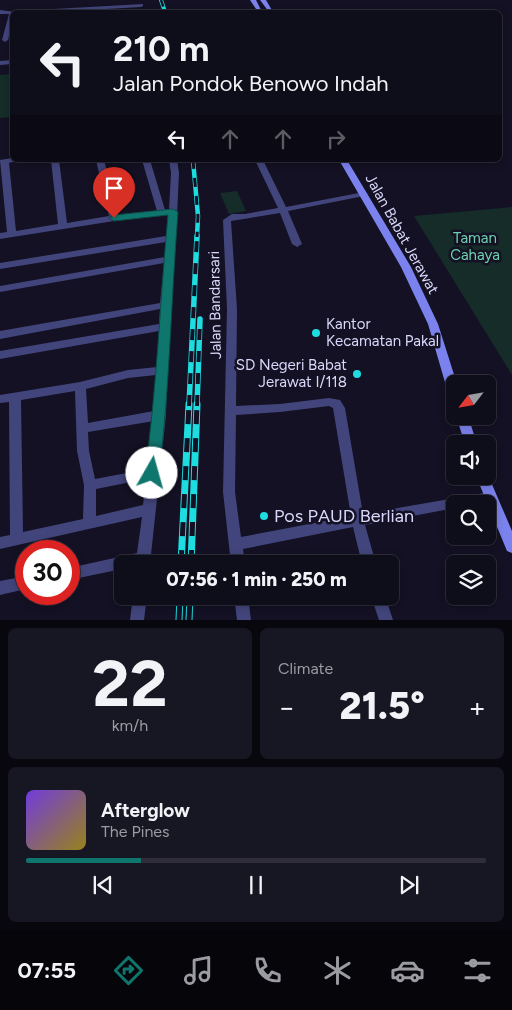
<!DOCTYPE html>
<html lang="en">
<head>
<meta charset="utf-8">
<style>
	:root { --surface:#0e0d1a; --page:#171623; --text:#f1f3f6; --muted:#9b9ca2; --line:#2e2d39; --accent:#0f766e }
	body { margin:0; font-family:Figtree,sans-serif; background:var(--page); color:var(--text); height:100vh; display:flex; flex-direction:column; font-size:19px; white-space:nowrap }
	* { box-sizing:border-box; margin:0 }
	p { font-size:16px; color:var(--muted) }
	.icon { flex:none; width:28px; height:28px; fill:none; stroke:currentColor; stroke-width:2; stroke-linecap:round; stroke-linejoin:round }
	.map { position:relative; height:620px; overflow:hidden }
	.drawer { display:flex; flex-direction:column; gap:8px; padding:8px; background:#08070e; flex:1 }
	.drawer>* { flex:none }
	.guide { position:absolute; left:10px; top:10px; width:492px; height:152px; border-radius:8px; box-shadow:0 2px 8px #0003,0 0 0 1px var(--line); background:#0e0d1a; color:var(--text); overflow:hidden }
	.needle { width:32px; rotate:239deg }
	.tools { position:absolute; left:446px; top:375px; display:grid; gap:10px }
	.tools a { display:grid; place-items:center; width:50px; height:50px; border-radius:8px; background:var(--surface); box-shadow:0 2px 8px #0003,0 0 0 1px var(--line); font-size:25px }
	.speed { position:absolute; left:15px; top:540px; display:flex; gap:10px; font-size:25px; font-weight:700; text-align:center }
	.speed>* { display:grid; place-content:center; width:65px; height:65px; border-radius:50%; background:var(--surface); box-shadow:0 2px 8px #0003,0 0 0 1px var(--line); line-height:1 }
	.speed .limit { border:8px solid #d22; background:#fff; color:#111 }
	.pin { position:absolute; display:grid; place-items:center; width:42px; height:42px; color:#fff; margin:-51px -21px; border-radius:50% 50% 50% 0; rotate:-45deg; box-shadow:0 0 5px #0007 }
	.pin .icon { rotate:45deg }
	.me { position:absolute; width:55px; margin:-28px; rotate:7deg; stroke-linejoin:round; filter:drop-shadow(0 0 4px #0008) }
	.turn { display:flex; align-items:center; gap:18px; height:105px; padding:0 20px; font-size:22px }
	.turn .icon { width:65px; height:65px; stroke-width:2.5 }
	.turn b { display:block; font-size:35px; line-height:42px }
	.lanes { display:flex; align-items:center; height:48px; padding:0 20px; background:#0003; justify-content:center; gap:25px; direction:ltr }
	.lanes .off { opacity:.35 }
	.big { font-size:38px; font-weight:800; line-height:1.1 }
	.drawer .tile { flex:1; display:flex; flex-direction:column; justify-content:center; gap:8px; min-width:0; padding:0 18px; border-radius:8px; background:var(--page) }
	.drawer .dial { align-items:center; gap:0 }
	.dial b { font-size:65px; line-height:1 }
	.song { display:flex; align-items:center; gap:15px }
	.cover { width:60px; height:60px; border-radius:8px; background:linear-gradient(135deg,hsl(260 70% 55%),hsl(50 70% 35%)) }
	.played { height:5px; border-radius:2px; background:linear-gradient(90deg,var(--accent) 25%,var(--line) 25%) }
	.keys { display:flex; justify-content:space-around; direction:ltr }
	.heat { display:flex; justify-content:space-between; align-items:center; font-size:28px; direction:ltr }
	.drawer .tiles { flex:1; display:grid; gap:8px; grid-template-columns:1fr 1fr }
	.tile:last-child { grid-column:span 2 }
	.trip { position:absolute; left:114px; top:555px; width:285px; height:50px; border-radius:8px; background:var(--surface); box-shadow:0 2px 8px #0003,0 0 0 1px var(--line); font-weight:800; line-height:50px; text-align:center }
	.tab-bar { display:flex; height:80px; justify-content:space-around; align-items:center; background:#06050a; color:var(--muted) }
	.tab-bar .icon { width:35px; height:35px }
	.tab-bar .selected { color:var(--accent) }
	.tab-bar b { font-size:22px; color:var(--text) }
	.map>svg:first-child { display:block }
</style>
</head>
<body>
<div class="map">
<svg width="512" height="620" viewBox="0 0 512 620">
	<rect width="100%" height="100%" fill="#131123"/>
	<g fill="#152c29">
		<path d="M 12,74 L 12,117 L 0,118 L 0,75 Z"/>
		<path d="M 237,191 L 246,211 L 229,214 L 220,193 Z"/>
		<path d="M 512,207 L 512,375 L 414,216 Z"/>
	</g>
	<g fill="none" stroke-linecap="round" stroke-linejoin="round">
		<g fill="#42457b" fill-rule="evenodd">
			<path d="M 143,4 L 143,6 L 141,7 L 54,12 L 33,12 L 36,10 Z"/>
			<path d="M 260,9 L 262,10 L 262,12 L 241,12 L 244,10 Z"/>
			<path d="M 0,10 L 15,12 L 12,12 L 12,22 L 8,40 L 5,42 L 2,40 L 9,14 L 0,14 Z"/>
			<path d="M 12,60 L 12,64 L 0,65 L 0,61 Z"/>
			<path d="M 12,158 L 12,160 L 19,160 L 9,163 L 16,231 L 58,224 L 51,160 L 59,160 L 67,223 L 109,216 L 96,160 L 104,160 L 118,215 L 157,211 L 142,160 L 150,160 L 165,210 L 169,210 L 171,173 L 169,160 L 177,160 L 179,173 L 175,259 L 170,305 L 166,415 L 150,564 L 122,564 L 122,569 L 69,580 L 69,568 L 137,553 L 142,517 L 0,549 L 0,537 L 10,535 L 9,402 L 0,403 L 0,395 L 80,382 L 128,370 L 157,367 L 159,331 L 0,359 L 0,351 L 159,324 L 160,309 L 0,339 L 0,331 L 160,303 L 164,263 L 0,292 L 0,286 L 165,257 L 166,242 L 0,269 L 0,263 L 166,236 L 168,215 L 114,221 L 0,239 L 0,233 L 7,232 L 0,160 ZM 156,375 L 154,411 L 88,423 L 86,389 L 128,378 ZM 75,391 L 77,451 L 84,485 L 83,519 L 23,532 L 21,400 ZM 154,421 L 148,469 L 95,479 L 89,451 L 88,432 ZM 146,479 L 143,505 L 96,516 L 96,489 Z"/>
			<path d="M 255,160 L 263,160 L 286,207 L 364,192 L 368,194 L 364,196 L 288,211 L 302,244 L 297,247 L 292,244 L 280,213 L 231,221 L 237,309 L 236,406 L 280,404 L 329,398 L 340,400 L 345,408 L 363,514 L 490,492 L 494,493 L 496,497 L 494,501 L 490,502 L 455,504 L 455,508 L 365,525 L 376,564 L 362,564 L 353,527 L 243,549 L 245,564 L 231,564 L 223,492 L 227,309 L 223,220 L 232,214 L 245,214 L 278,208 ZM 329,406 L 333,408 L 351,516 L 241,537 L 235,492 L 236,415 L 280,412 Z"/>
			<path d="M 26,576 L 26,589 L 0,595 L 0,581 Z"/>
			<path d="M 133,596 L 147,596 L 144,620 L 130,620 Z"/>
			<path d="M 234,596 L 248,596 L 251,620 L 237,620 Z"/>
			<path d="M 371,596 L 385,596 L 393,620 L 379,620 Z"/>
		</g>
		<g fill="#7b82ed" fill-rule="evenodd">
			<path d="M 250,0 L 256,0 L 262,12 L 258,12 Z"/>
			<path d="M 260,0 L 266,0 L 273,12 L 269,12 Z"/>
			<path d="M 339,160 L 347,160 L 411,267 L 438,324 L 457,384 L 455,384 L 455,400 L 451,399 L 449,396 L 428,324 L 401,267 Z"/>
			<path d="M 456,416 L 468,416 L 477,444 L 465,444 Z"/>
			<path d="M 488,475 L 512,531 L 512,553 L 507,551 L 476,476 L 488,476 Z"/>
		</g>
		<defs>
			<path id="rail-far3" d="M 161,0 L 165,12"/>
			<path id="rail-far2" d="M 193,160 L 198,216 L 197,237"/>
			<g id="rail-far1">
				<path d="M 189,406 L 197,236"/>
				<path d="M 197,406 L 200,319"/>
			</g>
			<g id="rail">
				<path d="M 181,564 L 189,404"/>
				<path d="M 191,564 L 197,404"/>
				<path d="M 179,620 L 180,596"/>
				<path d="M 189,620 L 190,596"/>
			</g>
		</defs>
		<use href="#rail-far3" stroke="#1edde0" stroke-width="4"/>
		<use href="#rail-far2" stroke="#1edde0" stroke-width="4.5"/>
		<use href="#rail-far1" stroke="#1edde0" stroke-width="5.5"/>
		<use href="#rail" stroke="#1edde0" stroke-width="7"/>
		<use href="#rail-far3" stroke="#131123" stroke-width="2.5" stroke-dasharray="7" stroke-linecap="butt"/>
		<use href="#rail-far2" stroke="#131123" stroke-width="3" stroke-dasharray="9" stroke-linecap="butt"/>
		<use href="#rail-far1" stroke="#131123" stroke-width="4" stroke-dasharray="11" stroke-linecap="butt"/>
		<use href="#rail" stroke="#131123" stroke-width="5" stroke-dasharray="14" stroke-linecap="butt"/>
	</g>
	<path fill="#0f766e" stroke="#0a4d48" d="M 173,209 L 178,212 C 171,299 170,386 159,473 L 157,477 L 152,479 L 147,477 L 145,473 C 157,387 160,301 168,215 L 114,221 L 109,218 L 114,215 Z"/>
	<g fill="#1edde0" stroke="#131123" stroke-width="2">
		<circle cx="316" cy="333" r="5"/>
		<circle cx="357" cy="374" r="5"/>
		<circle cx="264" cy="516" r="5"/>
	</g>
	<g text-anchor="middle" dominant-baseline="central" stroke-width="5" stroke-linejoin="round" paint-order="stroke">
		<g font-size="15" fill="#d9d8fa" stroke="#131123">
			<text transform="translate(402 234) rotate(61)">Jalan Babat Jerawat</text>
			<text transform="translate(215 305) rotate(-91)">Jalan Bandarsari</text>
		</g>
		<g font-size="15" fill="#6dd1af" stroke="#131123">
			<text x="475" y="238">Taman<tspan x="475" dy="17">Cahaya</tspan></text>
		</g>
		<g font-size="15" fill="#d9d8fa" stroke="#131123" text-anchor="start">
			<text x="326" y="324">Kantor<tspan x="326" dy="17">Kecamatan Pakal</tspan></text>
			<text x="347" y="365" text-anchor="end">SD Negeri Babat<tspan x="347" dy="17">Jerawat I/118</tspan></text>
		</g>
		<g font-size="18" fill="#d9d8fa" stroke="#131123" text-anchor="start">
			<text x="274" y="516">Pos PAUD Berlian</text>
		</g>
	</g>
</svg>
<div class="tools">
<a><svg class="needle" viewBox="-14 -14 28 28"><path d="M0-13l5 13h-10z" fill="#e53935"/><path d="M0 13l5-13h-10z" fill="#9b9ca2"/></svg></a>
<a><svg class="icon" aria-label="sound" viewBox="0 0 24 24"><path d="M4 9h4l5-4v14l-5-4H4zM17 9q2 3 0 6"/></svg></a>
<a><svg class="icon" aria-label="search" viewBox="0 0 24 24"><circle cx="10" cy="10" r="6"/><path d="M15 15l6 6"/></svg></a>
<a><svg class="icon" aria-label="layers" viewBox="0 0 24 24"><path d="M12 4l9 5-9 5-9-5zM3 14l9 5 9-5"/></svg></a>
</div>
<div class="speed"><div class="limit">30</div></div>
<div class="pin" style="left:114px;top:218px;background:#d93025"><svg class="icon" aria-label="arrive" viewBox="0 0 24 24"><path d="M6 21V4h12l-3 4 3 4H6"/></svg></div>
<svg class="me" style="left:152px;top:473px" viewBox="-20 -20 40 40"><circle r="19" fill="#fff"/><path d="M0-13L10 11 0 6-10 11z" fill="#0f766e"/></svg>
<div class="trip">07:56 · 1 min · 250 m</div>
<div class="guide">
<div class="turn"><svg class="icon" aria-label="left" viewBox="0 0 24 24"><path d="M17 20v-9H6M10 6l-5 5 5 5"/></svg><div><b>210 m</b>Jalan Pondok Benowo Indah</div></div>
<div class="lanes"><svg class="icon" aria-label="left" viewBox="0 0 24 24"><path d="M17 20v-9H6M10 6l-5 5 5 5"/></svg><svg class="icon off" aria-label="ahead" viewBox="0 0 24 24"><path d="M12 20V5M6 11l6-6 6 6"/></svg><svg class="icon off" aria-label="ahead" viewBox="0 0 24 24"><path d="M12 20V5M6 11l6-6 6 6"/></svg><svg class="icon off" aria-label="right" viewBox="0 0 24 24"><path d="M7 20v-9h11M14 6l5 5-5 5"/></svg></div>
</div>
</div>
<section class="drawer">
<div class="tiles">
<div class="tile dial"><b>22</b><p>km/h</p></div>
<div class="tile"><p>Climate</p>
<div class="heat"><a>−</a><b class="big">21.5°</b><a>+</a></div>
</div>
<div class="tile">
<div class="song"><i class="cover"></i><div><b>Afterglow</b><p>The Pines</p></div></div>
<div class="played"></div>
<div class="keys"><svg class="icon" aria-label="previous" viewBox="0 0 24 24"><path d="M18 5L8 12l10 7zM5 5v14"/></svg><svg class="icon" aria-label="pause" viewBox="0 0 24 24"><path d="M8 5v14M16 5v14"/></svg><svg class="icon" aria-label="next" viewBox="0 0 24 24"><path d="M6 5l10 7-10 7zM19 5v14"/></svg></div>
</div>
</div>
</section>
<nav class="tab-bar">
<b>07:55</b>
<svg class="icon selected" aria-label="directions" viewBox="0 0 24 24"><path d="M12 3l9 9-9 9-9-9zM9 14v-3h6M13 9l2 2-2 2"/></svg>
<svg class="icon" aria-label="music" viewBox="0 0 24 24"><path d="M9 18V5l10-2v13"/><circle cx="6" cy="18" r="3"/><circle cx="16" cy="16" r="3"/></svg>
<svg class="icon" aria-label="phone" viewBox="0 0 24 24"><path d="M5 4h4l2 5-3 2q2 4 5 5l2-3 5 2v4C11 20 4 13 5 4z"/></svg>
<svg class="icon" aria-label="climate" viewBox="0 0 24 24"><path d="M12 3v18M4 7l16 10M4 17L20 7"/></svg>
<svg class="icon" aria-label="car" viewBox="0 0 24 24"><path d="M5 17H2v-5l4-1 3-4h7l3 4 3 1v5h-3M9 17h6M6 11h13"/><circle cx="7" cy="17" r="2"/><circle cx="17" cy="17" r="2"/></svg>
<svg class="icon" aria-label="filters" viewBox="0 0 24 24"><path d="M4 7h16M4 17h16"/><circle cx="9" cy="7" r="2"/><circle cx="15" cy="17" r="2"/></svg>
</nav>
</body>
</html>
